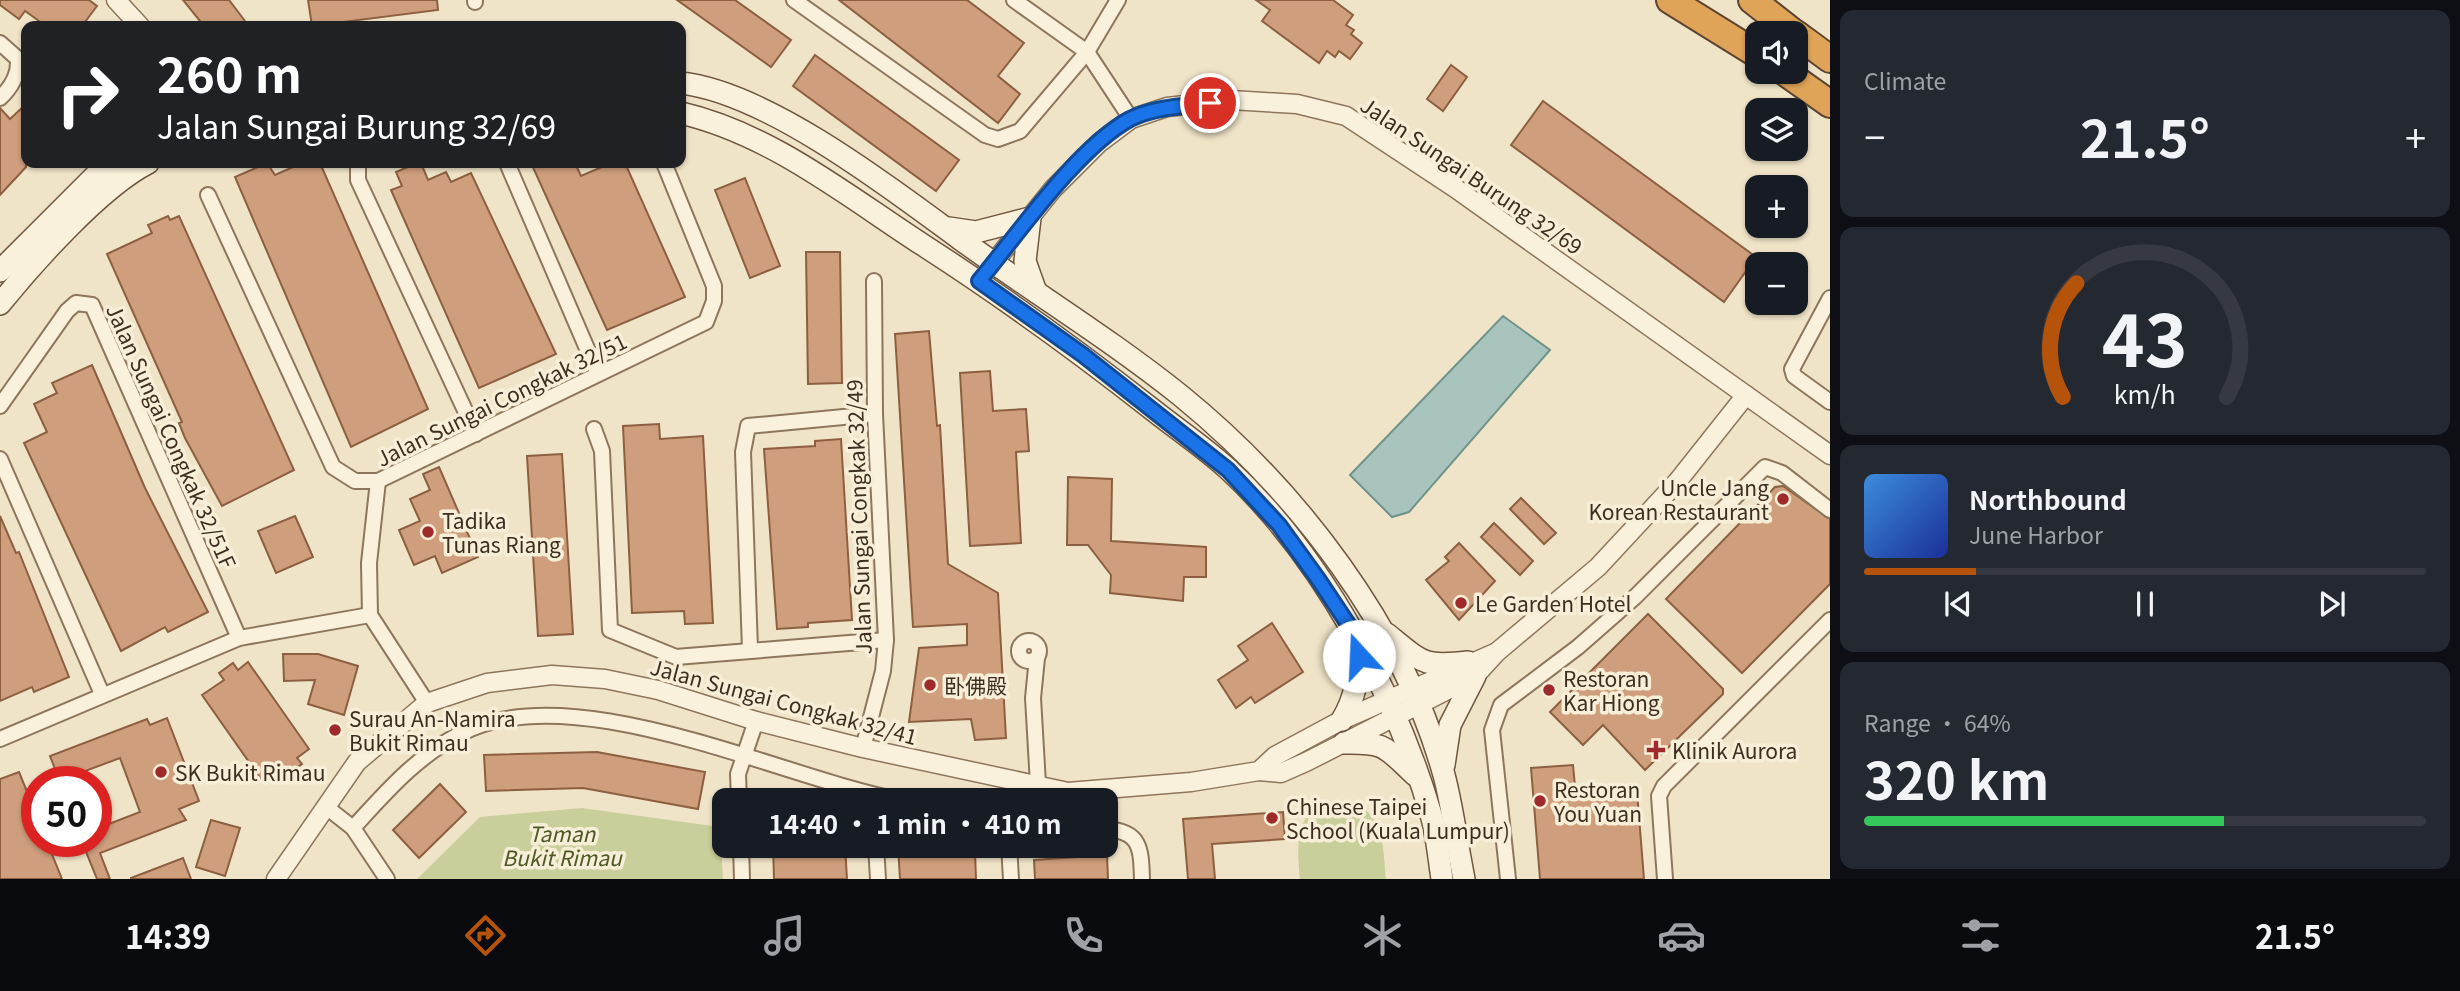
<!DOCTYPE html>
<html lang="en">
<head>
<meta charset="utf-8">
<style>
	:root { --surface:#171b24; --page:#242831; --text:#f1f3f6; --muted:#9ea1a6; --line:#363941; --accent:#b45309 }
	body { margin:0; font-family:Georgia,"Noto Sans SC",serif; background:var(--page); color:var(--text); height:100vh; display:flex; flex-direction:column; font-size:26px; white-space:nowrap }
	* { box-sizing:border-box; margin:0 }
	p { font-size:23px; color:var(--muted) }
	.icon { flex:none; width:38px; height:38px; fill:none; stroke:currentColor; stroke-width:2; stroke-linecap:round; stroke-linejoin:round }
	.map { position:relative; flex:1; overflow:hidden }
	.sheet { display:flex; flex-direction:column; gap:10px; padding:10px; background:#0d0f14; width:630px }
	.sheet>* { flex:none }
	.guide { position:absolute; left:21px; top:21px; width:665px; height:147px; border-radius:14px; box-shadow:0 2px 5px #0004; background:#202124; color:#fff; overflow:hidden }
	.tools { position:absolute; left:1745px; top:21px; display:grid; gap:14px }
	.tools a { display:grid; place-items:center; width:63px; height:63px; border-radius:14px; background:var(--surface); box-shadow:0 2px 5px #0004; font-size:35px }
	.speed { position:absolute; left:21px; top:766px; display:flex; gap:14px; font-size:35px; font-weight:700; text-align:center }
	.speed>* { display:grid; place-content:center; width:91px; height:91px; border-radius:50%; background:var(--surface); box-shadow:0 2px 5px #0004; line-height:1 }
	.speed .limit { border:10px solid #d22; background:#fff; color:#111 }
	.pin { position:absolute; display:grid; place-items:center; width:60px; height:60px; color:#fff; margin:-30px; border:4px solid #fff; border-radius:50%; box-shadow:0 2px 7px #0007 }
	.me { position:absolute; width:77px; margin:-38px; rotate:340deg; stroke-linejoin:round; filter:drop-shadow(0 0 5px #0008) }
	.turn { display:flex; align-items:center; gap:24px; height:147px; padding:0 21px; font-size:32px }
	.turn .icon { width:91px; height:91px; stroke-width:2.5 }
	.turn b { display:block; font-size:49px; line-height:60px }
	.big { font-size:52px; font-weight:700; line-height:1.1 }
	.sheet .widget { flex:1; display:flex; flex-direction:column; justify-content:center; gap:10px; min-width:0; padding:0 24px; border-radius:14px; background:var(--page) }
	.sheet .dial { align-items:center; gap:0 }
	.dial svg { height:182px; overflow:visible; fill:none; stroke:var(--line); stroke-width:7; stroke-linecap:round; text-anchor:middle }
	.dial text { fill:var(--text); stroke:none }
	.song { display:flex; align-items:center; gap:21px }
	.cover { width:84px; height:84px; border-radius:10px; background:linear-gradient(135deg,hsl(210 70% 55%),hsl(230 70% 35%)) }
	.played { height:7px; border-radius:4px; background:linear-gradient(90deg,var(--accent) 20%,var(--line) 20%) }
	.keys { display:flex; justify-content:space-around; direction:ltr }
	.heat { display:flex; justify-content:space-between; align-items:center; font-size:38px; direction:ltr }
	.charge { height:10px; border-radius:5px; background:linear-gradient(90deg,#34c759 64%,var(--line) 0) }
	.trip { position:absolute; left:712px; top:788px; width:406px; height:70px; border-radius:14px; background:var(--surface); box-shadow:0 2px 5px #0004; font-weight:700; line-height:70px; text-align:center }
	.menu { display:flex; height:112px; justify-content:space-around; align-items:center; background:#090b0e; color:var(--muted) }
	.menu .icon { width:49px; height:49px }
	.menu .current { color:var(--accent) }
	.menu b { font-size:32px; color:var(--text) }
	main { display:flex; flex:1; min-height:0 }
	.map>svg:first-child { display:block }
</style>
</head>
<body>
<main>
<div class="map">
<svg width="1830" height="879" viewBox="0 0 1830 879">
	<rect width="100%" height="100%" fill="#f0e4c8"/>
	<g fill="#c9cf9b">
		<path d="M 1342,801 C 1384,807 1383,844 1386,879 L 1300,879 C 1297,842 1293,805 1342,801 Z"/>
		<path d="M 582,808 L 720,827 L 723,879 L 417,879 L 480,817 Z"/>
	</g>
	<path fill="#a9c4bc" stroke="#6f938a" stroke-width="2" d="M 1503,316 L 1550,350 L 1409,512 L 1392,517 L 1350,475 Z"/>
	<g fill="#cf9f7d" stroke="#8d5f41" stroke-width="2">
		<path d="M 0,0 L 89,0 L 97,6 L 82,26 L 46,26 L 25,11 L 19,19 L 0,5 Z"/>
		<path d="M 183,0 L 229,0 L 245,21 L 239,26 L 204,26 Z"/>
		<path d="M 308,0 L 437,0 L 438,10 L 312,26 Z"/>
		<path d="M 677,0 L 735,0 L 791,40 L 771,67 Z"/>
		<path d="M 839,0 L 967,0 L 1024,43 L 998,76 L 1020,94 L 998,123 Z"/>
		<path d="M 1256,0 L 1333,0 L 1353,15 L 1346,25 L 1354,30 L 1351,34 L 1362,43 L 1350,59 L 1339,51 L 1335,57 L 1327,51 L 1319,63 L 1262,21 L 1270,10 Z"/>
		<path d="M 815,55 L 959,160 L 936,191 L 793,86 Z"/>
		<path d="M 1451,65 L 1467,77 L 1443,111 L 1427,99 Z"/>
		<path d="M 1543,101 L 1756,257 L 1724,302 L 1511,145 Z"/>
		<path d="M 26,104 L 26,167 L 0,195 L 0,108 L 10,119 Z"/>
		<path d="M 267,163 L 275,175 L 302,163 L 320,163 L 428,409 L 351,447 L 235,177 Z"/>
		<path d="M 417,163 L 421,163 L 428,180 L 446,172 L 451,182 L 471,173 L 556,354 L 479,388 L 391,190 L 402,186 L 396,172 Z"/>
		<path d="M 531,163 L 575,163 L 581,176 L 611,163 L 625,163 L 685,297 L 607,330 Z"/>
		<path d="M 745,178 L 780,266 L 750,278 L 715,190 Z"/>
		<path d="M 168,216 L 170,220 L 179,216 L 294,470 L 222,506 L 185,438 L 179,423 L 182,422 L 107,254 L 152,233 L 148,225 Z"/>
		<path d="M 806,252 L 840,252 L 842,383 L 808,384 Z"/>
		<path d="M 929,331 L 937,426 L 940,425 L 948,564 L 998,593 L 1006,738 L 975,740 L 971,719 L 909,722 L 919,648 L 967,645 L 967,624 L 913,627 L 895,334 Z"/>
		<path d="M 92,365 L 145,488 L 208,612 L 168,632 L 165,627 L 121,651 L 24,443 L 47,432 L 34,404 L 57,393 L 52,383 Z"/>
		<path d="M 990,371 L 993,411 L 1026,409 L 1029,451 L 1016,452 L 1021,543 L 970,546 L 960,373 Z"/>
		<path d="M 659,424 L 660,439 L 703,436 L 713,623 L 685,624 L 684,611 L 632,613 L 623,426 Z"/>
		<path d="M 841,439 L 852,620 L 808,623 L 808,627 L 777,629 L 764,449 L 815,446 L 815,441 Z"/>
		<path d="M 562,454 L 573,634 L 538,636 L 527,456 Z"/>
		<path d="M 439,467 L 478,557 L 442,573 L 435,556 L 414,565 L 399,530 L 420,521 L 410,499 L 430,490 L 423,474 Z"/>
		<path d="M 1068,477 L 1112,479 L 1111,541 L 1206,547 L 1206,577 L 1184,577 L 1183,601 L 1110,593 L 1111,575 L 1088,545 L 1067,545 Z"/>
		<path d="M 1783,486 L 1830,519 L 1830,584 L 1742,673 L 1666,599 L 1775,487 Z"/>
		<path d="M 1521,498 L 1556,533 L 1544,544 L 1510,509 Z"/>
		<path d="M 0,516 L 16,553 L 19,552 L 69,677 L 34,692 L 32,687 L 0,701 Z"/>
		<path d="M 295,516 L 313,557 L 276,573 L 258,531 Z"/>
		<path d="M 1494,523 L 1533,561 L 1520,575 L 1481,537 Z"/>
		<path d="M 1459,543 L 1495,581 L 1459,620 L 1426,580 L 1449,561 L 1445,557 Z"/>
		<path d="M 1648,614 L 1723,689 L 1723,694 L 1645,770 L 1603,725 L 1583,745 L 1550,712 Z"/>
		<path d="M 1272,623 L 1303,672 L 1255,703 L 1251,697 L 1236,708 L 1218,680 L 1248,660 L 1238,646 Z"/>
		<path d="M 283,654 L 318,654 L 358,666 L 344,715 L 308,704 L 315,680 L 284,681 Z"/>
		<path d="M 248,662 L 309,749 L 297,758 L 302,764 L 286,775 L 281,768 L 263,782 L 202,695 L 224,680 L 219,673 L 233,663 L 238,670 Z"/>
		<path d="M 167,718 L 199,801 L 179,809 L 186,820 L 100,853 L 110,879 L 97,879 L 82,842 L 96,842 L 96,829 L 140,812 L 120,758 L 77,774 L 80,782 L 60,782 L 50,756 L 147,719 L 150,725 Z"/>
		<path d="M 597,752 L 705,772 L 698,809 L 583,788 L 486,791 L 484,755 Z"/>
		<path d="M 1573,765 L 1576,797 L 1637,792 L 1644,879 L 1540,879 L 1531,768 Z"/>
		<path d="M 19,772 L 37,816 L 37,842 L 47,842 L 62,879 L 0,879 L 0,779 Z"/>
		<path d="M 440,784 L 466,812 L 419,858 L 393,830 Z"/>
		<path d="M 1283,812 L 1285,839 L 1212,844 L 1215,879 L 1188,879 L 1183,819 Z"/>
		<path d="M 211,820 L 240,828 L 225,876 L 196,867 Z"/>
		<path d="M 773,845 L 845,845 L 847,879 L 774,879 Z"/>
		<path d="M 898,845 L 935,845 L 935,854 L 975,852 L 976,879 L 900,879 Z"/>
		<path d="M 1107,855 L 1108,879 L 1035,879 L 1034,860 Z"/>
		<path d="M 183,858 L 191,879 L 131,879 L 131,878 Z"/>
	</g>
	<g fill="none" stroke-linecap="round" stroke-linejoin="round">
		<defs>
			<g id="minor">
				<path d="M 475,0 L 475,2"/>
				<path d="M 794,0 L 985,135 L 998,139 L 1020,131 L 1087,52 L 1118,0"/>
				<path d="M 1014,0 L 1087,52 L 1131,119"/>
				<path d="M 0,43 L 18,59 C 19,74 11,88 0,98"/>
				<path d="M 358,163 L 358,180 L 476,434"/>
				<path d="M 507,163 L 598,374"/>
				<path d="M 208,195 L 333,467 L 355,481 L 378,481 L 706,322 L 714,301 L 714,286 L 664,163"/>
				<path d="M 1830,298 L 1792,369 L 1794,376 L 1830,402"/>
				<path d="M 0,406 L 67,311 L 76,303 L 92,305 L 239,638"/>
				<path d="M 594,429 L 602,451 L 610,630 L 676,657 L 886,640"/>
				<path d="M 0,459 L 102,694"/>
				<path d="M 378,481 L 369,563 L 370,615 L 427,703"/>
				<circle cx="1029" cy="651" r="10"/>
				<path d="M 750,649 L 743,452 L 748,426 L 875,414"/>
				<path d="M 1037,658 L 1033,698 L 1038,784"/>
				<path d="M 0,739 L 239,638 L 370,615"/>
				<path d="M 863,748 L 883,671 L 886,640 L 875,414 L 874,281"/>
				<path d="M 739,800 L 738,774 L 756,721"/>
				<path d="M 325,806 L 353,828 L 387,879"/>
				<path d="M 353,828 C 386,792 416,757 460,734 C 572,674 782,778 899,800"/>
				<path d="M 1106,829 C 1141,831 1141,849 1142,879"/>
				<path d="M 741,845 L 742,879"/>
				<path d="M 876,845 L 878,879"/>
				<path d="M 1009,845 L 1011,879"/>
				<path d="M 1508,879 L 1492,730 L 1501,705 L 1578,647 L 1635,597 L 1765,467 L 1782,473 L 1830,510"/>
				<path d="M 1665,879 L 1659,796 L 1664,786 L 1830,620"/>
			</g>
			<g id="tertiary">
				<path d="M 116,0 L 140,26"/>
				<path d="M 979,281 L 1053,189 L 1099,143 L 1131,119 L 1167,107 L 1231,100 L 1297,104 L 1346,116 L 1455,188 L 1830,455"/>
				<path d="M 1259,771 L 1281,773 L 1306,762 L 1475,676 L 1497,652 L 1598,567 L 1677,482 L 1746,395"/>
				<path d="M 276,879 L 357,762 L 427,703 L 487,683 L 552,675 L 605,679 L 658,690 L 756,721 L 863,748 L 1068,792 L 1191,782 L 1259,771 L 1275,756 L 1342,720 L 1497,652"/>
			</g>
			<g id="secondary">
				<path d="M 681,83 C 766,92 891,188 960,239 C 1033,292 1110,339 1180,395 C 1297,490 1403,628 1444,775 C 1453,809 1457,845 1464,879"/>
				<path d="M 681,113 C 771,134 846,195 923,245 C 1002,296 1078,351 1153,410 C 1177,429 1205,448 1228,469 C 1322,556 1397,696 1432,818 C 1437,837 1439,859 1442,879"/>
				<path d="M 949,228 L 976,232 L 1030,218 L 1025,261 L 1036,292"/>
				<path d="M 0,271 L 98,173 L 114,163"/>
				<path d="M 0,304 C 34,262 101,187 148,163"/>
				<path d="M 1387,634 C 1423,663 1422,667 1468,662"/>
				<path d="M 1342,720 C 1356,697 1360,673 1359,645"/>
				<path d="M 1344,743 C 1386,742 1385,747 1415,775"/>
				<path d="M 1444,765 L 1450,725 L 1475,676"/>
			</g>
			<g id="motorway">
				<path d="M 1670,0 L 1757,54"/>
				<path d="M 1752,0 L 1794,33"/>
				<path d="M 1796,34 L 1830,59"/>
				<path d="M 1785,72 L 1830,104"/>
			</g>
		</defs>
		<use href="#minor" stroke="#8d765c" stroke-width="18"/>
		<use href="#tertiary" stroke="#8d765c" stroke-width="21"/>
		<use href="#secondary" stroke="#6f573f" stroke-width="24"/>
		<use href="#motorway" stroke="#5b4430" stroke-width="30"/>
		<use href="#minor" stroke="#faf1dc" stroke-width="14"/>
		<use href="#tertiary" stroke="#faf1dc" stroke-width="18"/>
		<use href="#secondary" stroke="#faf1dc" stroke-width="21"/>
		<use href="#motorway" stroke="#e0a458" stroke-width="26"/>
	</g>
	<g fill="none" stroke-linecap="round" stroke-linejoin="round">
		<defs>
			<path id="route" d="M 1210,103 C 1184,106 1154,107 1130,119 C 1077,148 1018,234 979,281 L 1083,355 L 1228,470 L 1279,525 L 1318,579 L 1358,639 L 1359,656"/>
		</defs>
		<use href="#route" stroke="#114b97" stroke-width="18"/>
		<use href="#route" stroke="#1a73e8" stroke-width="12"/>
	</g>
	<g fill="#9e2a2b" stroke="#f7eed8" stroke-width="2.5">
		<circle cx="1783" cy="499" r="7"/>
		<circle cx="428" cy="532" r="7"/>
		<circle cx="1461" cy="603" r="7"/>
		<circle cx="930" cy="685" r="7"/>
		<circle cx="1549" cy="690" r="7"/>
		<circle cx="335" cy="730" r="7"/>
		<path d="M1652.5 739.5h7v7h7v7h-7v7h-7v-7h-7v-7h7z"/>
		<circle cx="161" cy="772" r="7"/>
		<circle cx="1540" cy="801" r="7"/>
		<circle cx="1272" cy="818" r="7"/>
	</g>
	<g text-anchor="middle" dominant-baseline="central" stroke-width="7" stroke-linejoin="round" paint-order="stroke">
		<g font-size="21" fill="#3d2e20" stroke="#f7eed8">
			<text transform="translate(1472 175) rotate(34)">Jalan Sungai Burung 32/69</text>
			<text transform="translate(501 399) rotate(-26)">Jalan Sungai Congkak 32/51</text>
			<text transform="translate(172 436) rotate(66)">Jalan Sungai Congkak 32/51F</text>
			<text transform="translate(858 517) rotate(-92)">Jalan Sungai Congkak 32/49</text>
			<text transform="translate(784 701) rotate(15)">Jalan Sungai Congkak 32/41</text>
		</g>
		<g font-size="21" fill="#3d2e20" stroke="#f7eed8" text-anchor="start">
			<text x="1769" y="487" text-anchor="end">Uncle Jang<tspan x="1769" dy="24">Korean Restaurant</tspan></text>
			<text x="442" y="520">Tadika<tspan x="442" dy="24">Tunas Riang</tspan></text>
			<text x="1475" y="603">Le Garden Hotel</text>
			<text x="1563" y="678">Restoran<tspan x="1563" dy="24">Kar Hiong</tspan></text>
			<text x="944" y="685">卧佛殿</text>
			<text x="349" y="718">Surau An-Namira<tspan x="349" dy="24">Bukit Rimau</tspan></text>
			<text x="1672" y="750">Klinik Aurora</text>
			<text x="175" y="772">SK Bukit Rimau</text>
			<text x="1554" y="789">Restoran<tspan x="1554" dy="24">You Yuan</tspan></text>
			<text x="1286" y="806">Chinese Taipei<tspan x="1286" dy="24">School (Kuala Lumpur)</tspan></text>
		</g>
		<g font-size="21" font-style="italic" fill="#4d5a26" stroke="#f7eed8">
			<text x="562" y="833">Taman<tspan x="562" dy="24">Bukit Rimau</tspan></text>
		</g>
	</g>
</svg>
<div class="tools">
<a><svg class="icon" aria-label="sound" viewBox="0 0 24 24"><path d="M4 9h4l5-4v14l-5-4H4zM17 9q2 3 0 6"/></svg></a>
<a><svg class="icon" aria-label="layers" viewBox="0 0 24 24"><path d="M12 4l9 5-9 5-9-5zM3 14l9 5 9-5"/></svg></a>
<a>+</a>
<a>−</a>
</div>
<div class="speed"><div class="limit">50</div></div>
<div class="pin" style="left:1210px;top:103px;background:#d93025"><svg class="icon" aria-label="arrive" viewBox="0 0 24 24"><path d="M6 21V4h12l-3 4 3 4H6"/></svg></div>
<svg class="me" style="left:1359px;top:656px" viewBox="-20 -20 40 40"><circle r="19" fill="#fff"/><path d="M0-13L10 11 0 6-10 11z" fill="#1a73e8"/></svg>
<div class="trip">14:40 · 1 min · 410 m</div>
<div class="guide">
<div class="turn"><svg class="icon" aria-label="right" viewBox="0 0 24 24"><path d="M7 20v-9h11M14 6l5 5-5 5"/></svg><div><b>260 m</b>Jalan Sungai Burung 32/69</div></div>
</div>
</div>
<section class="sheet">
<div class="widget"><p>Climate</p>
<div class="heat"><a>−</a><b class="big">21.5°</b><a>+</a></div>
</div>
<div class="widget dial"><svg viewBox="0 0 100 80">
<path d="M14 69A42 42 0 1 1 86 69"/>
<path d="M14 69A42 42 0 0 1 20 19" stroke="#b45309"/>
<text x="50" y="56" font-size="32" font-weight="700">43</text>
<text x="50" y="72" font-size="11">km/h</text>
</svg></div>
<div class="widget">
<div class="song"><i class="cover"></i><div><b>Northbound</b><p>June Harbor</p></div></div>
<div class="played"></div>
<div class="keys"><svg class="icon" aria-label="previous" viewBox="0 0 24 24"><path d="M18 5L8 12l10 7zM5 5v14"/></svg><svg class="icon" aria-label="pause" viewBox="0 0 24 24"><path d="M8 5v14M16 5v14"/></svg><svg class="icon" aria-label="next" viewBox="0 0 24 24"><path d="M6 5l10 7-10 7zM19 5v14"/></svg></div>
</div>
<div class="widget"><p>Range · 64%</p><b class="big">320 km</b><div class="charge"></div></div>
</section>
</main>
<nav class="menu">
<b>14:39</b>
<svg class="icon current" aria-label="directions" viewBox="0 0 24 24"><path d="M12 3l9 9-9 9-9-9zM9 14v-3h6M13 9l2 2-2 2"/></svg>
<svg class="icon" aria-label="music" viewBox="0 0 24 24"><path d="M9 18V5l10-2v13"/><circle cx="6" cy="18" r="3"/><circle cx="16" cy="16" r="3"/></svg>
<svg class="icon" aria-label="phone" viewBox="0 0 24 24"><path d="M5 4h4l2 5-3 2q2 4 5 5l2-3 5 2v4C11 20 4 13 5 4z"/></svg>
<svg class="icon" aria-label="climate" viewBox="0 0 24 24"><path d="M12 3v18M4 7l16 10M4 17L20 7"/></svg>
<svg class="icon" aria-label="car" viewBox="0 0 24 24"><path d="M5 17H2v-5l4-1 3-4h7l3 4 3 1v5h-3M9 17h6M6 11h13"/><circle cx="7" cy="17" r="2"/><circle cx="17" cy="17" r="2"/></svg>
<svg class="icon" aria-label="filters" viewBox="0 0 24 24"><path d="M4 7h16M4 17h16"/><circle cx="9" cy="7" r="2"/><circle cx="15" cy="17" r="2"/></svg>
<b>21.5°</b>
</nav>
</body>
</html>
